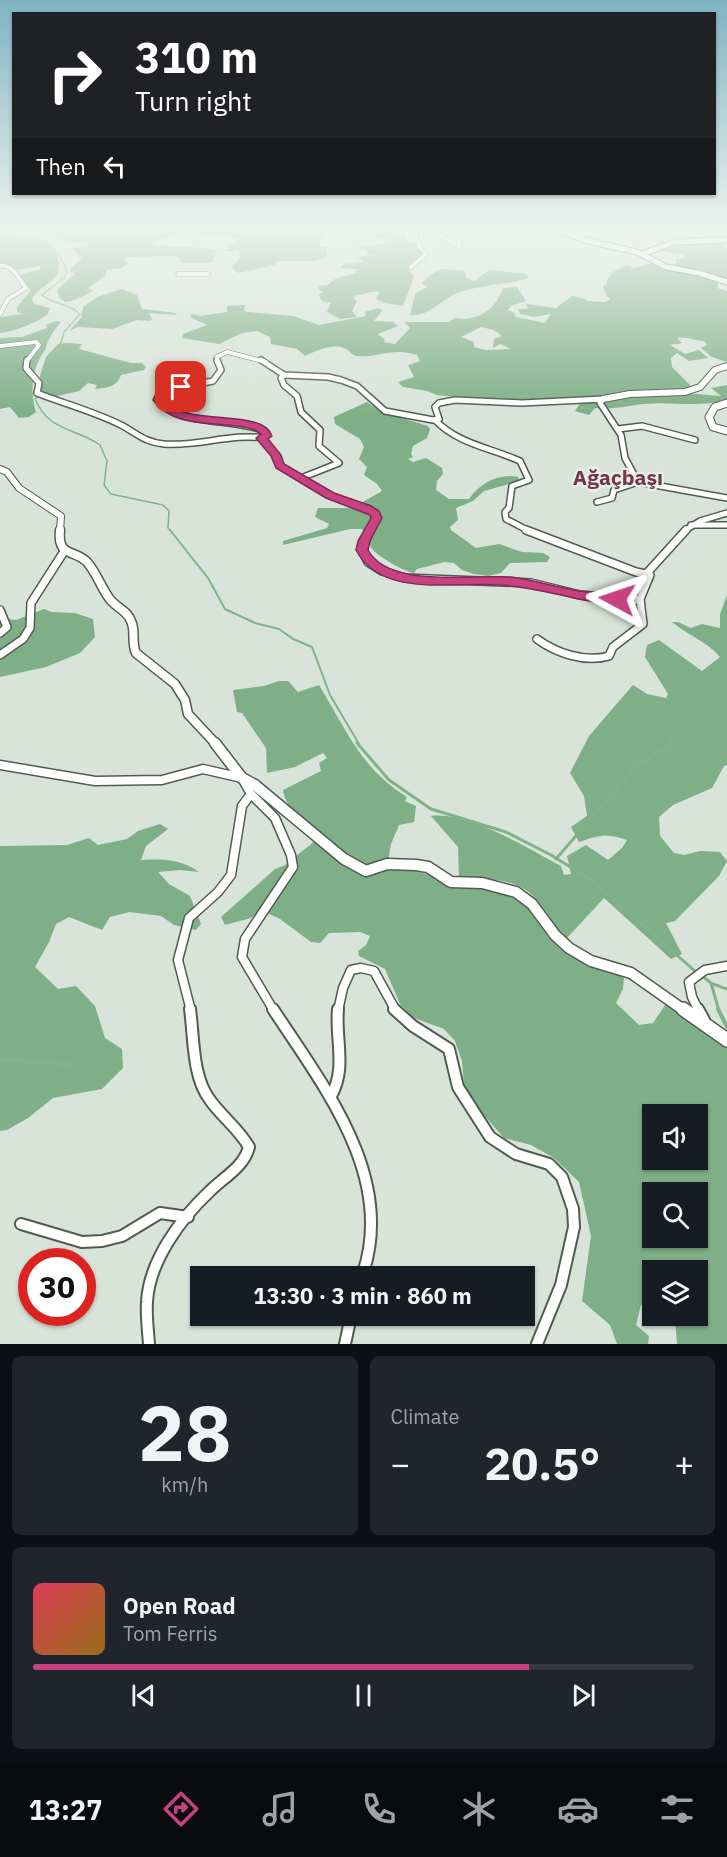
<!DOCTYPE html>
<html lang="en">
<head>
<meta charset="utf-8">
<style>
	:root { --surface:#171b24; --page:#20242c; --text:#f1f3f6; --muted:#9ea1a6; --line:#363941; --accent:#c84181 }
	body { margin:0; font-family:"IBM Plex Sans",sans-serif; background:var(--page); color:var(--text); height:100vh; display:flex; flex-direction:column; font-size:22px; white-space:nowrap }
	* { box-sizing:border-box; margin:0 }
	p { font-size:20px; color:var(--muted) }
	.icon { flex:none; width:33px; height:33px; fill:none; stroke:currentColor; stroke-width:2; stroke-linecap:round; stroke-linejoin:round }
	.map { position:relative; height:1344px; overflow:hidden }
	.sheet { display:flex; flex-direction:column; gap:12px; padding:12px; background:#0d0f14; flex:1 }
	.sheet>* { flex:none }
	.top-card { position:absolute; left:12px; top:12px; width:704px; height:183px; border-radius:0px; box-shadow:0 2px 4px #0004; background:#202124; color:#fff; overflow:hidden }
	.fabs { position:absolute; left:642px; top:1104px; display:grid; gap:12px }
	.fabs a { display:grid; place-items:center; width:66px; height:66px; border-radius:0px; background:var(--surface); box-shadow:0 2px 4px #0004; font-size:30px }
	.speed { position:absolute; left:18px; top:1248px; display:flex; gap:12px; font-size:30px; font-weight:700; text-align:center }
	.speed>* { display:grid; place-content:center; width:78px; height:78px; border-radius:50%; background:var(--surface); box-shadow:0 2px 4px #0004; line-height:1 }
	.speed .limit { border:9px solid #d22; background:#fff; color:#111 }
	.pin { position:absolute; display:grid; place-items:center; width:51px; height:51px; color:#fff; margin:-26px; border-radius:12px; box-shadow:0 3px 9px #0006 }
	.me { position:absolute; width:66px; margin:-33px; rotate:275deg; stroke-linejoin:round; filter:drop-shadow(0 0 4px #0008) }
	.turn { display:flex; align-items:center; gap:21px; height:126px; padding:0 24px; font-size:27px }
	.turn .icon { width:78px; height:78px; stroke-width:2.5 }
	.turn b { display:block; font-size:42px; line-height:51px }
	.then { display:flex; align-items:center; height:57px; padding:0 24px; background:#0003; gap:12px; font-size:22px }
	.big { font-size:45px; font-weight:800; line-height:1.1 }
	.sheet .card { flex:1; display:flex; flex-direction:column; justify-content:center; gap:9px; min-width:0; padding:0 21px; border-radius:9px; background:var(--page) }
	.sheet .dial { align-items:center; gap:0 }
	.dial b { font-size:78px; line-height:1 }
	.song { display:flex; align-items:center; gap:18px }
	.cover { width:72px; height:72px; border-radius:9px; background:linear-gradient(135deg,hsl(350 70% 55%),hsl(40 70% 35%)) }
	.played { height:6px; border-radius:3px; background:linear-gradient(90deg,var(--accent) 75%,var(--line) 75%) }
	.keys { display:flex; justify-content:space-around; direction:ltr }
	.heat { display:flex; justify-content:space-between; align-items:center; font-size:33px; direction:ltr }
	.sheet .tiles { flex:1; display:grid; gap:12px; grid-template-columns:1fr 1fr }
	.card:last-child { grid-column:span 2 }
	.trip { position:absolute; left:190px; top:1266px; width:345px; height:60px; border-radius:0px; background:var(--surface); box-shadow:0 2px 4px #0004; font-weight:800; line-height:60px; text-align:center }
	.dock { display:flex; height:96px; justify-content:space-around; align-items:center; background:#090b0e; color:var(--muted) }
	.dock .icon { width:42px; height:42px }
	.dock .active { color:var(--accent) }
	.dock b { font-size:27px; color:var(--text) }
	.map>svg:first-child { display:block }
</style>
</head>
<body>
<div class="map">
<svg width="727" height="1344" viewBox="0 0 727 1344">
	<rect width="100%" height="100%" fill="#d8e4d9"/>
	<g fill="#7faf86" fill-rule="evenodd">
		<path d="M 38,226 L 83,226 L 80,229 L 87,231 L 97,226 L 245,226 L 251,233 L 285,233 L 284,226 L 326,226 L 324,228 L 328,229 L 324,232 L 319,246 L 327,247 L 327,257 L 316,261 L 277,261 L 275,265 L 238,273 L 232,267 L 240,258 L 239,251 L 224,251 L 240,238 C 218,237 166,227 150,245 L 217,249 L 212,263 L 182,263 L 178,257 L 174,256 L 125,257 L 128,264 L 121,268 L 106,270 L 106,275 L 88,288 L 94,291 L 72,301 L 65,302 L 59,297 L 57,290 L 76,273 L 71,272 L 71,268 L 82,258 L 71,248 L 89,246 L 89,242 L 69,243 L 56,235 L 26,229 Z"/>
		<path d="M 400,229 L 405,230 L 406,241 L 417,242 L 423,254 L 407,267 L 414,277 L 403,306 L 385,303 L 376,299 L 380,292 C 373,290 365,295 357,295 L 353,298 L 357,301 L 352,311 L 357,317 L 340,319 L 327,312 L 331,303 L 322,301 L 319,295 L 324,292 L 319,290 L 319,286 L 328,285 L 335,279 L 355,273 L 357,269 L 341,268 L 344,264 L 363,262 L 358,257 L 361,256 L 379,255 L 369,254 L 364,249 L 359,249 L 359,246 L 391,243 L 394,241 L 377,237 L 375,230 Z"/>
		<path d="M 0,234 C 12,234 33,235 43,240 C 57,247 63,265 56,277 L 37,292 L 32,299 L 34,304 L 50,308 L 48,314 C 37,322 15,332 0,333 L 0,317 L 23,314 L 17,312 L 17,307 L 31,290 L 19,275 L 41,269 L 40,266 L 17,270 L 6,263 L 0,263 Z"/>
		<path d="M 722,242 L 724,248 L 727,249 L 727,279 L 673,267 L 677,262 L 676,259 L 685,259 L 684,256 L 679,253 L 656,251 L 678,243 Z"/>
		<path d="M 653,263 L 719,282 L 717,288 L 727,291 L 727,362 L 712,357 L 701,348 L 707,345 L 704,341 C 694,341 687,336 677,338 L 682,343 L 670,345 L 685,354 L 699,350 L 708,358 L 689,361 L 677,353 L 671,358 L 672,367 L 691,386 L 682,391 L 684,394 C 697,393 708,396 721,396 L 711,388 L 727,385 L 727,400 C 699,408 672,401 642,404 C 626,406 612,410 595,408 L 589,415 L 575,411 L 583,399 L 482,400 L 437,395 L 427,391 L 403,387 L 398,382 L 414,377 L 408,365 L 420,361 L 417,355 C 391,347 380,358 357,356 C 351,355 350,351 346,349 C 334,342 315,351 305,356 L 297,349 L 271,344 L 270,337 L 257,331 L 242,333 L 219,344 L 182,338 L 183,334 L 207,325 L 190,317 L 192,314 L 200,316 L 227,312 L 227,306 L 245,305 L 244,310 L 247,312 L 293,316 L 319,325 L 366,316 L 365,312 L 378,308 L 383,310 L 374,321 L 393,322 L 398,326 L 378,334 L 385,340 L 384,342 L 395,344 L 410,328 L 404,322 L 449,322 L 454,318 C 478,322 495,310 503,288 L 517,287 L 526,301 L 511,306 L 508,310 L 513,312 L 516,317 L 545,323 L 551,314 L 534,317 L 520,314 L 518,309 L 528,309 L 526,304 L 556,308 L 572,296 L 586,299 L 587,301 L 605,302 L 610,299 L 606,295 L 603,286 L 607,284 L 607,280 L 613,272 L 627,265 L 633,268 ZM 481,327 L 494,330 L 502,336 L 494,339 L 493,348 L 500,344 L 511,349 L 486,350 L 474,347 L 474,342 L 461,337 Z"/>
		<path d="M 445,269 L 465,271 L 466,277 L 474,281 L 489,270 L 526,274 L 529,278 C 504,286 479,284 455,294 C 439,301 429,317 410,315 L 415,294 L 427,287 L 422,283 C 429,275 435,271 445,269 Z"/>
		<path d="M 122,289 L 137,295 L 142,309 L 177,313 L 175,315 L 149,313 L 152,319 L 150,321 L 137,320 L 112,329 L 78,327 L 69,331 L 81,318 L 83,307 L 97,297 Z"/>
		<path d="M 56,321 L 61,322 C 53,331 50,336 46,347 C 45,352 41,355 39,360 C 31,375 31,396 36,412 L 29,417 L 19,418 L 10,407 L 0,409 L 0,338 L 22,337 L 47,328 L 46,325 Z"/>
		<path d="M 68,343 L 82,344 L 79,349 L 131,363 L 142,363 L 146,367 L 144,370 L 121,375 C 117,387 107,388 95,389 L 97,385 L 88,383 L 79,391 L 57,396 L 66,401 L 59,404 L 40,398 L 42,383 L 39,379 L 46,357 L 58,344 Z"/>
		<path d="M 367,402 L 382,412 L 428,426 L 430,429 L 427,438 L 413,446 L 411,454 L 413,457 L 408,459 L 413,462 L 426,458 L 442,468 L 443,474 L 437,481 L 436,490 L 449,499 L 469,499 C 480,483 499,473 518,477 L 520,481 L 484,491 L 473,501 L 456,508 L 458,520 L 450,527 L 451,530 L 476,548 L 499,544 L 522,552 L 543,553 L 550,557 L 547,562 L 510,563 L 501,573 L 488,576 L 474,574 L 462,570 L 454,563 L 444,562 L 417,569 L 414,573 C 405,572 379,557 373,550 C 368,544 368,537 362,529 L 350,529 L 283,545 L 283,541 L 327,528 L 329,524 L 315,517 L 318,508 L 352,508 L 382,491 L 377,484 L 364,475 L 367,467 L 359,459 L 364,447 L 360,439 L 335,424 L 334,417 Z"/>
		<path d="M 727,595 L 727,765 L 724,766 L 712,788 L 673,805 L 659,817 L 660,836 L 674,853 L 684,855 L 700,851 L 720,852 L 727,861 L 719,876 L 675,921 L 666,923 L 682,954 L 671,959 L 604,898 L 567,938 L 561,936 C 551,922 542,905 531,894 C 514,878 481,878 459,878 L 458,847 L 431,816 C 469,811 527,848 561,866 L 564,875 L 571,874 L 567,856 L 586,845 L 608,860 L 622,848 L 627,840 C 609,833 598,835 579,842 L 571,827 L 587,816 L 584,796 L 570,773 L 589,736 L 633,685 L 647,694 L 666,698 L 668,694 L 645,657 L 647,645 L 659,640 L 702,671 L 720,657 C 708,642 687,635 672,622 L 678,622 L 691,628 L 702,624 L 720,628 L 720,614 Z"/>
		<path d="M 44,609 L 51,612 L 75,613 L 93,619 L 95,637 L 80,653 L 46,667 L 0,677 L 0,618 L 16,620 Z"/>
		<path d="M 279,681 L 288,681 L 298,692 L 319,685 C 346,729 361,769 407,797 L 405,801 L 416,806 L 414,822 L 399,825 L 391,844 L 387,868 L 404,868 L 430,875 L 446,885 L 498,891 L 527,904 L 547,931 L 624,978 L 623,989 L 616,1003 L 639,1025 L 653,1023 L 666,1004 L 693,1021 L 727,1047 L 727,1344 L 677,1344 L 675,1318 L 671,1316 L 698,1316 L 698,1270 L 652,1270 L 652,1306 L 641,1305 L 636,1325 L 649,1336 L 648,1344 L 617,1344 L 610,1325 L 582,1301 L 591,1236 L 579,1182 L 554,1158 L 531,1145 L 504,1138 L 475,1105 L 464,1083 L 462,1061 L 455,1041 L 444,1029 L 414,1018 L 400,1004 L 385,969 L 359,956 L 358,951 L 366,945 L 370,936 L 360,932 L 329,933 L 320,943 L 311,942 L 280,919 L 261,910 L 251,918 L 225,925 L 221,917 L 275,869 L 285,865 L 320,837 C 307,825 285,808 283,790 L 321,771 L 319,763 L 327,758 L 323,753 L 295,767 L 267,773 L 266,748 L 242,713 L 237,712 L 233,690 L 264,686 ZM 652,1114 L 698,1114 L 698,1160 L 652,1160 ZM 652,1192 L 698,1192 L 698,1238 L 652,1238 Z"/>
		<path d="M 160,824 L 168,829 L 146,846 L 141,860 C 162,859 181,859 199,872 L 180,870 L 158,872 L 169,884 L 190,896 L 201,924 L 196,930 L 174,925 L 161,916 L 129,912 L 110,917 L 102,930 L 69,917 L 56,924 L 49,942 L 35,967 L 58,989 L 76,986 L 95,1006 L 105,1038 L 122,1049 L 123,1068 L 102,1089 L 53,1098 L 28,1118 L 7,1130 L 0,1131 L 0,846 L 67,845 L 89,838 L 98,845 L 127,839 L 138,831 Z"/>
	</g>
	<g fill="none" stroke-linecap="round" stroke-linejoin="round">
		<path stroke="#82b289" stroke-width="1.5" d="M 0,232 C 35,236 54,235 67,272 L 64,278 L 42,295 C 54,305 69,303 80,314 L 64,332 L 55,365 L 59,372 L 59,382 L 35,399 C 49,432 74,427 100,445 L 107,461 L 104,485 L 111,494 L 163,505 L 169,511 L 168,528 L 171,531"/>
		<g stroke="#82b289" stroke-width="2">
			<path d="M 170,530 L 208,578 L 225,609 L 255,623 L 279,629 L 293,639 L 312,647 L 330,695 L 359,744"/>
			<path d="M 668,744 L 700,689 L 720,670 L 727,659"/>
		</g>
		<g stroke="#82b289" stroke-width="3">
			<path d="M 357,743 L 389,780 L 431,809 L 506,832 L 551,855 L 593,881 L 696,972"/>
			<path d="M 556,859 L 637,765 L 666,748 L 669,743"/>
			<path d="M 701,975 L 711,983 L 719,1011"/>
			<path d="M 713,984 L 727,989"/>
		</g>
		<g stroke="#82b289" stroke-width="4">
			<path d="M 718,1009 L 727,1027"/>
			<path d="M 0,1059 L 74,1065"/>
		</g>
		<defs>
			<g id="minor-far4">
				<path d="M 347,226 L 355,228 L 374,226"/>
				<path d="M 405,226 L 418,229 L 422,236 L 419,246 L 426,254 L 411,267"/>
				<path d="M 412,227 L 438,234 L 460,247 L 457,231 L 460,226"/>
				<path d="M 575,236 L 591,233"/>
				<path d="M 0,266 C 13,264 19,279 26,288 L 8,299 L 0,314"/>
				<path d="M 178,274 L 208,274"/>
				<path d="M 0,346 L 36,342 L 39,345 L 26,362"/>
				<path d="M 217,362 L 217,357 L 227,352 L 266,362"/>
			</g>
			<g id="minor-far3">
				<path d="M 27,360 L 26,368 L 39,383 L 37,393 C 65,404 96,412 123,426 C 137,434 147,443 164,444 C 198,447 231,433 264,438 L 265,431 C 229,417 188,428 158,400 L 160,393 L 166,390 L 213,381 L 221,370 L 217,360"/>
				<path d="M 261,360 L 284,375 L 328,377 L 341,380 L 357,386 L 385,411 L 433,420 L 439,419 L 435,407 L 439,403 L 455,400 L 522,403 L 603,399 L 600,403 L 621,435 L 625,458 L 638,482"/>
				<path d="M 284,375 L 281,378 L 284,385 L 297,396 L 301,412 L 320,430 L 319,446 L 339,463 L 301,478"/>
				<path d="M 435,420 C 458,444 491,448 520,461 L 529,480 L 512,486 L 509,508 L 505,512 L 506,519 L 529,531"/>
				<path d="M 618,429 L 642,426 L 695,440"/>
				<path d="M 261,438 L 276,455 L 280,466 L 330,496 L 367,508 L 375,513 L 376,518 L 369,531"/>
				<path d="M 597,502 L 612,498 L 614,490 L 638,482 L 727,498"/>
				<path d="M 691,525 L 727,525"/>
				<path d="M 684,531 L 700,521 L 727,513"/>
			</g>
			<g id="minor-far2">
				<path d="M 370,530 L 362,550 L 368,562 L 382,571 L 405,578 L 531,583 L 580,595 L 632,601 L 640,599 L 650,575 L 636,572 L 526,530"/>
				<path d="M 647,573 L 686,530"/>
				<path d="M 0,610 L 7,627 L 0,633"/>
				<path d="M 537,639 C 556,653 585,663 609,656 L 613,647 L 643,624 L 640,599"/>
				<path d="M 0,655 L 23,639 L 30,628 L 31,603 L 65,550"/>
			</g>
			<g id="minor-far1">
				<path d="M 0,765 L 95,781 L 162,780 L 203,769 L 242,778 L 251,794 L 275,818 L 291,855 L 293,867 L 245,939 L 242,957 L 274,1011"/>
				<path d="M 191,1011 L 178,960 L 189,918 L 218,892 L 231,875 L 242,806 L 251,794"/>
				<path d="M 338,1011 L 343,988 L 351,970 L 361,968 L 374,971 L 396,1011"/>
				<path d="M 699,1011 L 692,997 L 689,982 L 705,970 L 727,966"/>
			</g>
			<g id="minor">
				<path d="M 273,1009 C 324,1087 397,1178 362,1276"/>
				<path d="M 394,1009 L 413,1026 L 449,1049 L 458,1087 L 490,1137 L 516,1154 L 549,1164 L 562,1177 L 573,1209 L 574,1227 L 561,1285 L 537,1344"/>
				<path d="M 698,1009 L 704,1020"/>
				<path d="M 331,1096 C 347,1068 335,1039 338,1009"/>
				<path d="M 21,1224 L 82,1242 L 102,1241 L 122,1236 L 160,1213 L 188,1217"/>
				<path d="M 149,1344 C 148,1330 146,1316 147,1302 C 149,1261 181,1218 210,1191 C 224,1177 244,1167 249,1147 C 239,1129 222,1117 210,1100 C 192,1077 194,1037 190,1009"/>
				<path d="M 345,1344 L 351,1316"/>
			</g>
			<path id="tertiary-far4" d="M 642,254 L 674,242 L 727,240"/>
			<g id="tertiary-far3">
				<path d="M 603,399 L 630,394 L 685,392 L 700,387 L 715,370 L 727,366"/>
				<path d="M 0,469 L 7,472 L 19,488 L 61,516 L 60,531"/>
			</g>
			<path id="tertiary-far2" d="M 60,530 C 57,558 75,549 87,562 C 96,572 101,587 109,598 C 115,607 128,611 131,621 C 136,631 131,642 136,653 L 175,684 L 185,700 L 188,714 L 216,744"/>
			<path id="tertiary-far1" d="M 215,743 L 242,778 L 255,785 L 344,859 L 366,871 L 387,864 L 416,865 L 428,867 L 451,882 L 482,883 L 516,892 L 532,904 L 555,935 L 569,948 L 591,961 L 631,973 L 685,1011"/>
			<path id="tertiary" d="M 683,1009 L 727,1040"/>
			<path id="secondary-far1" d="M 545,226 L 588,241 L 637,252 L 666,267 L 699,273 L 727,282"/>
			<path id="secondary" d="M 727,403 L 715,407 L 709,417 L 713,427 L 727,431"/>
		</defs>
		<use href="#minor-far4" stroke="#515b52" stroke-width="5"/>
		<use href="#minor-far3" stroke="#515b52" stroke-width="8"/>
		<use href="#minor-far2" stroke="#515b52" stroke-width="10"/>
		<use href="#minor-far1" stroke="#515b52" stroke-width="11"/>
		<use href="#minor" stroke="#515b52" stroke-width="14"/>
		<use href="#tertiary-far4" stroke="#515b52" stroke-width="7"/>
		<use href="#tertiary-far3" stroke="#515b52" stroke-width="8"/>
		<use href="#tertiary-far2" stroke="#515b52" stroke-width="11"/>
		<use href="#tertiary-far1" stroke="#515b52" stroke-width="13"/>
		<use href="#tertiary" stroke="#515b52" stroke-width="16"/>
		<use href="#secondary-far1" stroke="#515b52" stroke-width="7"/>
		<use href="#secondary" stroke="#515b52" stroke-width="9"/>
		<use href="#minor-far4" stroke="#fff" stroke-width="4"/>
		<use href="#minor-far3" stroke="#fff" stroke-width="5"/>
		<use href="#minor-far2" stroke="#fff" stroke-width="7"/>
		<use href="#minor-far1" stroke="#fff" stroke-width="8"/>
		<use href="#minor" stroke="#fff" stroke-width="10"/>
		<use href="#tertiary-far4" stroke="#fff" stroke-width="5"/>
		<use href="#tertiary-far3" stroke="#fff" stroke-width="6"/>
		<use href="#tertiary-far2" stroke="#fff" stroke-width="8"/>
		<use href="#tertiary-far1" stroke="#fff" stroke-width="10"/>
		<use href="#tertiary" stroke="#fff" stroke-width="13"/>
		<use href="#secondary-far1" stroke="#fff" stroke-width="5"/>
		<use href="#secondary" stroke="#fff" stroke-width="7"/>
	</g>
	<linearGradient id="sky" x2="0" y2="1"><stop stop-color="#7fb3c2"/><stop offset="0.55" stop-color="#edf3ee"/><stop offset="1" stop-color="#edf3ee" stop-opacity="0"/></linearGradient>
	<rect width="727" height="414" fill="url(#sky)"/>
	<path fill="#c84181" stroke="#822a54" stroke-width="1.5" d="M 181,384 L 185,384 L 185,389 L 165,395 L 163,400 C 186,428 262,407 272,436 L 268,439 L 281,455 L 284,464 L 334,493 L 371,506 L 379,511 L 382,518 L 370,541 L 368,550 C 389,589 472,574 511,577 C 534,580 556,587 579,591 C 591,593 615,589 623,599 C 616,608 578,599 566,596 C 543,591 522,586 499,585 C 453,581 382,599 356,550 L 358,541 L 371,518 L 370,515 L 326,498 L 276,468 L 271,456 L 256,438 L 261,434 L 255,430 C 222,419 177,432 153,400 L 157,391 Z"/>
	<g text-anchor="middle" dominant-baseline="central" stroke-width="4.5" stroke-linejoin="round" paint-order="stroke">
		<g font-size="21" font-weight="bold" fill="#763350" stroke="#e5f1e6">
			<text x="618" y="477">Ağaçbaşı</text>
		</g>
	</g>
</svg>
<div class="fabs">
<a><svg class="icon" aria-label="sound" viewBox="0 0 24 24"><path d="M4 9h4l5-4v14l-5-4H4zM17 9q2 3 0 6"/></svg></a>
<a><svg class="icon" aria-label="search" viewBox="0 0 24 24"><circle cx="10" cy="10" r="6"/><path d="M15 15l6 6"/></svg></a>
<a><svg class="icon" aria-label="layers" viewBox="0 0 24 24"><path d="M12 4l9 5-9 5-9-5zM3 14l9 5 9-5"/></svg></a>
</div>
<div class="speed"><div class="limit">30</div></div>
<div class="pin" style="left:181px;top:387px;background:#d93025"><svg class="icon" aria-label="arrive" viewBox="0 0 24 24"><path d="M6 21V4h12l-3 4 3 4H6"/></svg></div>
<svg class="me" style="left:617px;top:599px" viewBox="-20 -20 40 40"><path d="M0-17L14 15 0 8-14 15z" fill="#c84181" stroke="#fff" stroke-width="4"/></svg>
<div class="trip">13:30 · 3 min · 860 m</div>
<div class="top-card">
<div class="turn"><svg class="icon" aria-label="right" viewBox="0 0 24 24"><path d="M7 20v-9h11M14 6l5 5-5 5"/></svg><div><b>310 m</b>Turn right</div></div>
<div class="then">Then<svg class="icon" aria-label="left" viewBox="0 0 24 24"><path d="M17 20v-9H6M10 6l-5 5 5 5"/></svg></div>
</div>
</div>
<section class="sheet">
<div class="tiles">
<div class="card dial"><b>28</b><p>km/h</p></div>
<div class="card"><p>Climate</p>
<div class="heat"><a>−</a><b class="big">20.5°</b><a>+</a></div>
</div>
<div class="card">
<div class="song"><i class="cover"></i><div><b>Open Road</b><p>Tom Ferris</p></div></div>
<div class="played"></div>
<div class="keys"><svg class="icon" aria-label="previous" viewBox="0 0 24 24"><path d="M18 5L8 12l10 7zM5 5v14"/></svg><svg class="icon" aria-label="pause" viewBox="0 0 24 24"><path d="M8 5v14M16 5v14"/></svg><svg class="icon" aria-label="next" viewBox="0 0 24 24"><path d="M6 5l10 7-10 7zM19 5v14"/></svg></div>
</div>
</div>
</section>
<nav class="dock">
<b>13:27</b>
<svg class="icon active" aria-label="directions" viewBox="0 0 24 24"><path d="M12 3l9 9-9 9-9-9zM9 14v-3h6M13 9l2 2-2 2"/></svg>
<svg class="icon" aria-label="music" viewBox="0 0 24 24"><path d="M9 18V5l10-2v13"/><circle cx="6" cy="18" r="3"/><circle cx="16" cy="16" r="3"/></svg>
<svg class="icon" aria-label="phone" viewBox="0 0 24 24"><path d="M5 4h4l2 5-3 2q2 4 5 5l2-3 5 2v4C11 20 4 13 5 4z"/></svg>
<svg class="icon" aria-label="climate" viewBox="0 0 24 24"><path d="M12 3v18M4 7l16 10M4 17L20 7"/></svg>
<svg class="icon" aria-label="car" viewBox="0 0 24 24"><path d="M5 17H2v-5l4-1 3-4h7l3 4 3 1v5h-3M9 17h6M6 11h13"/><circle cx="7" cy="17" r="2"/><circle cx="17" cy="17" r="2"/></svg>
<svg class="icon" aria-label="filters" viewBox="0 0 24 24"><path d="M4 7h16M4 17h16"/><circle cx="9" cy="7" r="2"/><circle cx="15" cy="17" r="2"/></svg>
</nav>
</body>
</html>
